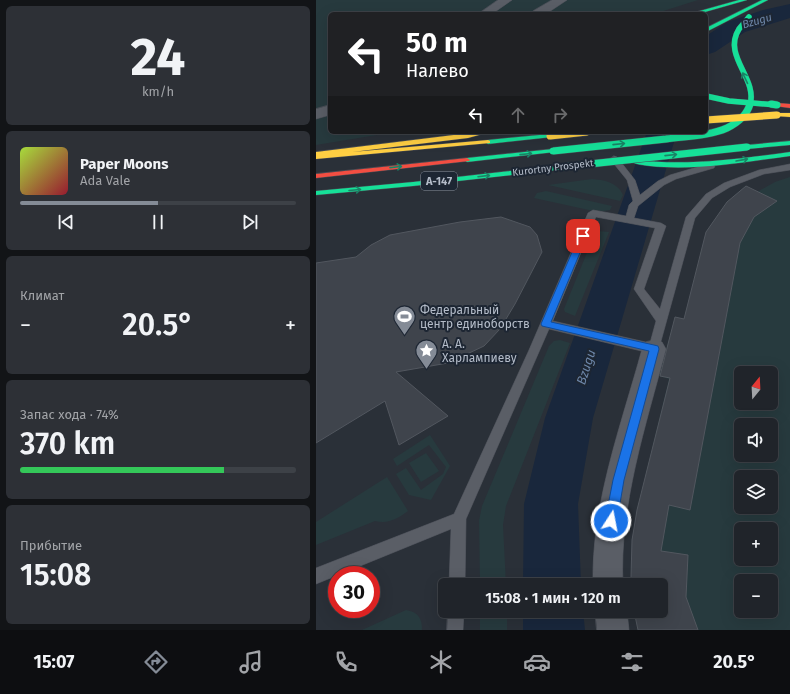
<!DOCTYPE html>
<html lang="ru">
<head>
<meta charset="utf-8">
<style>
	:root { --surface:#20242a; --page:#2d3036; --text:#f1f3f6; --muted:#a2a4a8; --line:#3d4147; --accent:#848b96 }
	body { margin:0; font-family:"Fira Sans",sans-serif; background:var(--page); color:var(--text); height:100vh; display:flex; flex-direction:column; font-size:15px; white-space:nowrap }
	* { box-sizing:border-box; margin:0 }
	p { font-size:13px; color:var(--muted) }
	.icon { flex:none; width:22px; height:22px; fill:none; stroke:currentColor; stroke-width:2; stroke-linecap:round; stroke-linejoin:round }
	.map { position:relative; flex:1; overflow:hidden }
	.details { display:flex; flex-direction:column; gap:6px; padding:6px; background:#121417; width:316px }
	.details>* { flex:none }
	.top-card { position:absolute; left:12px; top:12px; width:380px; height:122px; border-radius:6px; box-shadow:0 4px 16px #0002,0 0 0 1px var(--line); background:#202124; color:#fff; overflow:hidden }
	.needle { width:26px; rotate:18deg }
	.tools { position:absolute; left:418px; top:366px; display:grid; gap:8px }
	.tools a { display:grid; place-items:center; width:44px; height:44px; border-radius:6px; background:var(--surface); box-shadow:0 4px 16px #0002,0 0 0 1px var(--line); font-size:20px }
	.speed { position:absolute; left:12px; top:566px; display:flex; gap:8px; font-size:20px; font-weight:700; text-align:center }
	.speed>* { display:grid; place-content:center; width:52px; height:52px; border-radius:50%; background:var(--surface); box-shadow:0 4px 16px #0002,0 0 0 1px var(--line); line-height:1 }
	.speed .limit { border:6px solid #d22; background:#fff; color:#111 }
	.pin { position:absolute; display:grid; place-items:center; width:34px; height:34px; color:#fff; margin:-17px; border-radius:8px; box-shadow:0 2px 6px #0006 }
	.me { position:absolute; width:44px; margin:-22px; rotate:11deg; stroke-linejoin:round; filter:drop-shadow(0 0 3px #0008) }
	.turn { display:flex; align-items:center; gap:14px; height:84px; padding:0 12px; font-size:18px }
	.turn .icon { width:52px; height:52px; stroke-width:2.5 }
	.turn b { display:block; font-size:28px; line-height:34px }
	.lanes { display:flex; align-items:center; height:38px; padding:0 12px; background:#0003; justify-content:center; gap:20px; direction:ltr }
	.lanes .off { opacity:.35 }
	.big { font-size:30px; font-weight:600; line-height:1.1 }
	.details .card { flex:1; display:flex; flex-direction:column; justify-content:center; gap:6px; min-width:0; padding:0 14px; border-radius:6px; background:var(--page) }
	.details .dial { align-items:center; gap:0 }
	.dial b { font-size:52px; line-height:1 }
	.song { display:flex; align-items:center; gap:12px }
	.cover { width:48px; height:48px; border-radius:6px; background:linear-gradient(135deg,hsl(80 70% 55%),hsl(350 70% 35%)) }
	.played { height:4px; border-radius:2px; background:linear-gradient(90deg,var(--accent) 50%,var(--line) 50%) }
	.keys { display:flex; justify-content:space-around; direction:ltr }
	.heat { display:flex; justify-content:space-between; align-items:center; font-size:22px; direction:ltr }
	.charge { height:6px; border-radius:3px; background:linear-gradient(90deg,#34c759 74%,var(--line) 0) }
	.trip { position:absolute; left:122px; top:578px; width:230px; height:40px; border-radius:6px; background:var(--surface); box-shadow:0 4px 16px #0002,0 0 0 1px var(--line); font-weight:600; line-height:40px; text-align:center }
	.dock { display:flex; height:64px; justify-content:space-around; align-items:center; background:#0d0e11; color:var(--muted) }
	.dock .icon { width:28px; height:28px }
	.dock .selected { color:var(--accent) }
	.dock b { font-size:18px; color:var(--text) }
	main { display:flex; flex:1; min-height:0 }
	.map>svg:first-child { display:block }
</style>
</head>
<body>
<main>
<section class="details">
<div class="card dial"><b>24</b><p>km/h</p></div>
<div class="card">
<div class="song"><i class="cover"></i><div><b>Paper Moons</b><p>Ada Vale</p></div></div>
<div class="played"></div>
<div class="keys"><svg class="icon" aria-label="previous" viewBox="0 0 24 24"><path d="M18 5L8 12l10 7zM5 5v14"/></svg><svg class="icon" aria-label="pause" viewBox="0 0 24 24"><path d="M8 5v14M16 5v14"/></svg><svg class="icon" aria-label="next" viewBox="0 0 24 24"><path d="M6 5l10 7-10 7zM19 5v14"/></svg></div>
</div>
<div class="card"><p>Климат</p>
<div class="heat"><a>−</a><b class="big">20.5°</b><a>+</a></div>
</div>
<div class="card"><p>Запас хода · 74%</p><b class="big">370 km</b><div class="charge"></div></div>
<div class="card"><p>Прибытие</p><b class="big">15:08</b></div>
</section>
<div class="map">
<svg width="474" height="630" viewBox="0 0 474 630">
	<rect width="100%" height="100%" fill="#2a3038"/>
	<g fill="#273a3e" fill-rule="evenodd">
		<path d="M 0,0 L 382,0 L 338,14 L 14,14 L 14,132 L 79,132 L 0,145 Z"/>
		<path d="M 474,177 L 474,630 L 322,630 L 318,611 L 345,611 L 345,585 L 315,585 L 316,540 L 321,510 L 353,379 L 343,376 L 359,317 L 368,319 L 390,232 L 411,202 L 430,186 L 441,192 L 459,182 ZM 425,373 L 455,373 L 455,403 L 425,403 ZM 425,425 L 455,425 L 455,455 L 425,455 ZM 425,477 L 455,477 L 455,507 L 425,507 ZM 425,529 L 455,529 L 455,559 L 425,559 ZM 425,581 L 455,581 L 455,611 L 425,611 Z"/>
		<path d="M 276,179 C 288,180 301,182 307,195 L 304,201 L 232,185 Z"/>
		<path d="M 230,191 L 296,206 L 294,210 L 282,212 L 218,198 L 221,193 Z"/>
		<path d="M 282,231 L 293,232 L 259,316 L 249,312 L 248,309 L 279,233 Z"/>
		<path d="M 244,340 L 254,343 L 190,506 L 187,525 L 190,585 L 164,585 L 163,521 L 166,506 L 233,346 L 238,341 Z"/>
		<path d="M 114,435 L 134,466 L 115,500 L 93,495 L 80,474 L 90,468 L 105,490 L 127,474 L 130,467 L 113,445 L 81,466 L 77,459 Z"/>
		<path d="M 110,453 L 123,471 L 105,482 L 93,463 Z"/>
		<path d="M 71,477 L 92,511 C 81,519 73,524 59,521 L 0,545 L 0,522 Z"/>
		<path d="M 90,610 C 102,612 106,618 106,630 L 46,630 Z"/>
		<rect x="164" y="611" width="27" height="19"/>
	</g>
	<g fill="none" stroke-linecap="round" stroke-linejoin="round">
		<g fill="#19273c" fill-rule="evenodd">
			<path d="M 474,4 L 474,18 L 429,32 L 399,52 L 390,55 L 390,36 L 411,22 L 447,10 Z"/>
			<path d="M 331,132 L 361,132 L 277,418 L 262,504 L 265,585 L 207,585 L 208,504 L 229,418 Z"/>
			<path d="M 207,611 L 267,611 L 269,630 L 207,630 Z"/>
		</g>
	</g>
	<g fill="#3f444c" stroke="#52575f">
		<path d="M 430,186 L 461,201 L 438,217 L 424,243 L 374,510 L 353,505 L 345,551 L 372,555 L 370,597 L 382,630 L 322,630 L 318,611 L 345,611 L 345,585 L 315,585 L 315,577 L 316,540 L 321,510 L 354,378 L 344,376 L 351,348 L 359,317 L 368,319 L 390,232 L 411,202 Z"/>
		<path d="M 185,217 L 214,227 L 221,235 L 226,252 L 199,304 L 184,329 L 168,346 L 132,363 L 80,372 L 132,416 L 83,445 L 69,401 L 0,443 L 0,263 L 40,257 L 55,245 L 74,235 L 144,222 Z"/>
	</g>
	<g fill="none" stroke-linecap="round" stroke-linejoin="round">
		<defs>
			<g id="lane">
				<path d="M 298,156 L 301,157 L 319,180 L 324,195 L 342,181 L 354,175 L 395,163 L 399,166 L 398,168 L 360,179 L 348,185 L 322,206 L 318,218 L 345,223 L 350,226 L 328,289 L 344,309 L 370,217 L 390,194 L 408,183 L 443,170 L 474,164 L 474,170 L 448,174 L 414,187 L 396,198 L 379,218 L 342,352 L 338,354 L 233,329 L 150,519 L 149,585 L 133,585 L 135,529 L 0,584 L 0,568 L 138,514 L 213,350 L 272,213 L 277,210 L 310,216 L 313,205 L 317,201 L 311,180 L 294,159 ZM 280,217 L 339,228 L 318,289 L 340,321 L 334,343 L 237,321 Z"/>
				<path d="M 132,611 L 148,611 L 147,630 L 131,630 Z"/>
			</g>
			<g id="street">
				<path d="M 182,0 L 196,0 L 176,14 L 162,14 Z"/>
				<path d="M 236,0 L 251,0 L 230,14 L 215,14 L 217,11 Z"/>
				<path d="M 14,105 L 14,115 L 0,119 L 0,109 Z"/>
				<path d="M 338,340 L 346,342 L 350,349 C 330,426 303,505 307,585 L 277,585 C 275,504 305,426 326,349 L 330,342 Z"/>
				<path d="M 279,611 L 311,611 L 313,630 L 281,630 Z"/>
			</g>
			<g id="fast">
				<path d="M 423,0 L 431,0 L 382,14 L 373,14 Z"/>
				<path d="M 446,0 L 452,0 L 390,32 L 390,28 Z"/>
				<path d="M 234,134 L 237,136 L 236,137 L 172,144 L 169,142 L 172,140 Z"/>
				<path d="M 474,141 L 474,145 L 431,149 L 428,147 L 431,145 Z"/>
				<path d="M 237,149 L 240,151 L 239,152 L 151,162 L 148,160 L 151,158 Z"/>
				<path d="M 474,152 L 474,156 C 428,162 380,171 334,166 C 328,165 321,165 316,162 L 320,160 C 372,166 422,159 474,152 Z"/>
				<path d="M 246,165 L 250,167 L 249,169 L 97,186 L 0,195 L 0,191 L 97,182 Z"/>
			</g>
			<g id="slow">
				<path d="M 461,113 L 474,113 L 474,117 L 459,116 L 459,114 Z"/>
				<path d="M 162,132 L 174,132 L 152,138 L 36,152 L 172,140 L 174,141 L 174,143 L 0,159 L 0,152 Z"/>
			</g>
			<g id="jam">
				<path d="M 461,103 L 474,104 L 474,108 L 459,106 L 459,104 Z"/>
				<path d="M 151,158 L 154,160 L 153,161 L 0,178 L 0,174 Z"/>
			</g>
		</defs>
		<use href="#lane" stroke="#484c55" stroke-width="1"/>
		<use href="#street" stroke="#484c55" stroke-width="1"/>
		<use href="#fast" stroke="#484c55" stroke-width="1"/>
		<use href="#slow" stroke="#484c55" stroke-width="1"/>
		<use href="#jam" stroke="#484c55" stroke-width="1"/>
		<use href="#lane" fill="#5a5e66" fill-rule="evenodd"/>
		<use href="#street" fill="#5a5e66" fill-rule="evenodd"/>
		<use href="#fast" fill="#16e098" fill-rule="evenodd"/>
		<use href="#slow" fill="#ffcf43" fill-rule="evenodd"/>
		<use href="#jam" fill="#f24e42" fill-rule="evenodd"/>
		<defs>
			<g id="fast-bridge-far1">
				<path d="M 433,17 C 430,21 426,25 423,29 C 406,56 442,78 434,105"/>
				<path d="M 390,96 L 413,101 L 461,105"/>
			</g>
			<g id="fast-bridge">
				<path d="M 455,104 L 461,105"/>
				<path d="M 237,151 C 275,147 313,143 350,139 C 370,136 393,136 411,128 C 421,123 431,115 434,104"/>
				<path d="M 246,167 L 431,147"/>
			</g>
			<g id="slow-bridge">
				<path d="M 390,120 L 461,115"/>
				<path d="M 234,136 L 271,132"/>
			</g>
		</defs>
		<use href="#fast-bridge-far1" stroke="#484c55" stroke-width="6" stroke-linecap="butt"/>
		<use href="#fast-bridge" stroke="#484c55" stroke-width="8" stroke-linecap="butt"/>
		<use href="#slow-bridge" stroke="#484c55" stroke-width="8" stroke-linecap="butt"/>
		<use href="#fast-bridge-far1" stroke="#16e098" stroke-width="5.5"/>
		<use href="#fast-bridge" stroke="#16e098" stroke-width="7"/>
		<use href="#slow-bridge" stroke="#ffcf43" stroke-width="7"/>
	</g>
	<defs><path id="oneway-shaft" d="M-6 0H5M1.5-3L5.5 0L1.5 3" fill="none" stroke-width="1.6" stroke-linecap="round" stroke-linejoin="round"/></defs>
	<g stroke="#1a8366">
		<use href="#oneway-shaft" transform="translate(429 78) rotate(-115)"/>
		<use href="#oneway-shaft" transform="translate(303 144) rotate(-6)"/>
		<use href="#oneway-shaft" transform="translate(210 154) rotate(-6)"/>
		<use href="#oneway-shaft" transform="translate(355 155) rotate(-6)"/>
		<use href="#oneway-shaft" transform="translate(426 160) rotate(-10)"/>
		<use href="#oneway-shaft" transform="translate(80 167) rotate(-6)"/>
		<use href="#oneway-shaft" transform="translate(168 176) rotate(-7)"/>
		<use href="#oneway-shaft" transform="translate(39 190) rotate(-5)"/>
	</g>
	<path fill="#1a73e8" stroke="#114b97" d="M 267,233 L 271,236 L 235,322 L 338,345 L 342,346 L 343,349 L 308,480 L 301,521 L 299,525 L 295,527 L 291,525 L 289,521 L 297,480 L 333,351 L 226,326 L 225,324 L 263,236 Z"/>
	<defs>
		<symbol id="stadium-pin" viewBox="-11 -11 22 30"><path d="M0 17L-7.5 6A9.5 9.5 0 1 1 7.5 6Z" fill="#848b96" stroke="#1d2633"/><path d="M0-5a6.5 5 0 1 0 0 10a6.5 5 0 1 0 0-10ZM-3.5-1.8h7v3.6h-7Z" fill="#fff"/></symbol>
		<symbol id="sight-pin" viewBox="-11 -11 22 30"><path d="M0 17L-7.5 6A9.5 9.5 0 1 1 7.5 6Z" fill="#848b96" stroke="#1d2633"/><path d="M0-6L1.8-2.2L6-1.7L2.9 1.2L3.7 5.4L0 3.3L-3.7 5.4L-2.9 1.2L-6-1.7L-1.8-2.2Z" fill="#fff"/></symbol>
	</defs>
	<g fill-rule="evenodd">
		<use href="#stadium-pin" x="76" y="304" width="25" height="34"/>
		<use href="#sight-pin" x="98" y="338" width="25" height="34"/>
	</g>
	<g text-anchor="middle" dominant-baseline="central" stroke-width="4" stroke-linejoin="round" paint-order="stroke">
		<g font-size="10" fill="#b4bcc9" stroke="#1d2633">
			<text transform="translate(237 168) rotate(-7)">Kurortny Prospekt</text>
		</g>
		<g font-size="11" font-style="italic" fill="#6d86a8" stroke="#1d2633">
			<text transform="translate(441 21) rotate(-16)">Bzugu</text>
		</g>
		<rect fill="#1d2633" stroke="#878f9c" stroke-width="1" x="105" y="172" width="36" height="18" rx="3"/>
		<g font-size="11" font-weight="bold" fill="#b4bcc9">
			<text x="123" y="181">А-147</text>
		</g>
		<g font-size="12" fill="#b4bcc9" stroke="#1d2633" text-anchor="start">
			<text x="104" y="310">Федеральный<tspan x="104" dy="14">центр единоборств</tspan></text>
			<text x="126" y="344">А. А.<tspan x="126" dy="14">Харлампиеву</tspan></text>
		</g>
		<g font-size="13" font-style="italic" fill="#6d86a8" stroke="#1d2633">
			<text transform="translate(270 367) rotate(-72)">Bzugu</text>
		</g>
	</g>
</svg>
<div class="tools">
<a><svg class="needle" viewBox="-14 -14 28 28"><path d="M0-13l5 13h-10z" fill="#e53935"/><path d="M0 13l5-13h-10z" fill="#a2a4a8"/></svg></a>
<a><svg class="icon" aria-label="sound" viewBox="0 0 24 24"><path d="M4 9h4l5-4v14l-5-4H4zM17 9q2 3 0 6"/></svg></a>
<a><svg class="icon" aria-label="layers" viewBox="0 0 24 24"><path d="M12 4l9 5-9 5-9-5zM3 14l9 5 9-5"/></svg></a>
<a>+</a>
<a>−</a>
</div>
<div class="speed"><div class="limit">30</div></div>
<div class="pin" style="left:267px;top:236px;background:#d93025"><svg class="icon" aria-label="arrive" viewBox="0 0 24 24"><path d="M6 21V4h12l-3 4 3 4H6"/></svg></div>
<svg class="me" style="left:295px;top:521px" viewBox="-20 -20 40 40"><circle r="17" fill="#1a73e8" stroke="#fff" stroke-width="3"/><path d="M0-11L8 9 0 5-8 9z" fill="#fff"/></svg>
<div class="trip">15:08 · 1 мин · 120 m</div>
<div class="top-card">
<div class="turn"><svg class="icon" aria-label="left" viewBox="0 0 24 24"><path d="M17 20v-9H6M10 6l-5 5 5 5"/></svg><div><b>50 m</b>Налево</div></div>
<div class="lanes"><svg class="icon" aria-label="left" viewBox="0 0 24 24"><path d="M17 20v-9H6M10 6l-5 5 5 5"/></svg><svg class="icon off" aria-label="ahead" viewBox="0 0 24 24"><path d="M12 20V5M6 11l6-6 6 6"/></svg><svg class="icon off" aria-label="right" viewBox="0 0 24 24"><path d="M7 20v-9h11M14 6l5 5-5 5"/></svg></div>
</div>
</div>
</main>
<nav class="dock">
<b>15:07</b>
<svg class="icon selected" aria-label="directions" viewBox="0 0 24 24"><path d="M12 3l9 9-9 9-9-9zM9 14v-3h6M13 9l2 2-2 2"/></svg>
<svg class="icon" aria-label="music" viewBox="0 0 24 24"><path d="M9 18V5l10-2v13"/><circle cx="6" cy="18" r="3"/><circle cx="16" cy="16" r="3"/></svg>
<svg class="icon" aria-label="phone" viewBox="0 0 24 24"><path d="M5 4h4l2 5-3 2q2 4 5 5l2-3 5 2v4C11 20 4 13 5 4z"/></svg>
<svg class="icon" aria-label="climate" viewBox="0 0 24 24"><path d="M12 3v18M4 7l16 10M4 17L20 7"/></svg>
<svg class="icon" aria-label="car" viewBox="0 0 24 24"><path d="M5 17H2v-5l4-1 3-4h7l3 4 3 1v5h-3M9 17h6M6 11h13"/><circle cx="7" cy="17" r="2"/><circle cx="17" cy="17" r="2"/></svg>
<svg class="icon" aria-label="filters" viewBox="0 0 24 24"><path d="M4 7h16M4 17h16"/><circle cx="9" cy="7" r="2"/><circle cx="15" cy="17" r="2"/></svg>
<b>20.5°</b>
</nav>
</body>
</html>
